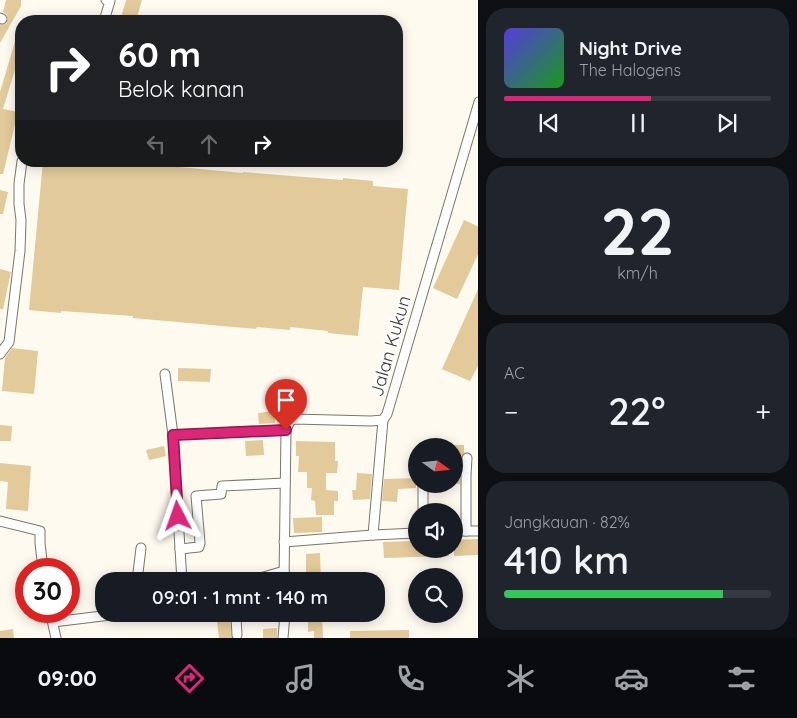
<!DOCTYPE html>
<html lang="id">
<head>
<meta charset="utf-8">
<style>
	:root { --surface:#171b24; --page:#20242c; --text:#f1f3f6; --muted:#9ea1a6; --line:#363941; --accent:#db2777 }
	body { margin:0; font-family:Quicksand,sans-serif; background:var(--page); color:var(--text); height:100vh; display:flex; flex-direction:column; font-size:19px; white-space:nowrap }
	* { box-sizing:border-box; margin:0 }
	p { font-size:16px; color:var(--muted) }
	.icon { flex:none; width:28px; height:28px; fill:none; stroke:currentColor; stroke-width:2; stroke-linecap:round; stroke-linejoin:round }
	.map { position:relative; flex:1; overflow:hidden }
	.drawer { display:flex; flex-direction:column; gap:8px; padding:8px; background:#0d0f14; width:319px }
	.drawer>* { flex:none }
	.guide { position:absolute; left:15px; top:15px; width:388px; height:152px; border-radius:20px; box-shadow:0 2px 12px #0003; background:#202124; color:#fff; overflow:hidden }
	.needle { width:32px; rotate:105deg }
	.controls { position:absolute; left:408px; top:438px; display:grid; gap:10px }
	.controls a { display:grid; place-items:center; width:55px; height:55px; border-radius:50%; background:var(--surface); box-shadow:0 2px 12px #0003; font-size:25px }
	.speed { position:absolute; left:15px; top:558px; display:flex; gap:10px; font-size:25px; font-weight:700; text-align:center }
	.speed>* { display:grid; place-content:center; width:65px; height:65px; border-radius:50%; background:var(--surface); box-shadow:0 2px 12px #0003; line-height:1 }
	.speed .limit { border:8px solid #d22; background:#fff; color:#111 }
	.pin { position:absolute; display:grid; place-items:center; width:42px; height:42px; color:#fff; margin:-51px -21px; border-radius:50% 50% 50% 0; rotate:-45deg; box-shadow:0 0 5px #0007 }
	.pin .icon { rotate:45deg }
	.me { position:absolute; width:55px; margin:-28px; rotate:356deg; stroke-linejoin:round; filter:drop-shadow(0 0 4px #0008) }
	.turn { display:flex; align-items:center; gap:18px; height:105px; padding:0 20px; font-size:22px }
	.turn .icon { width:65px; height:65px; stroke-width:2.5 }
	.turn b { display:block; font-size:35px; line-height:42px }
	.lanes { display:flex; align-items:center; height:48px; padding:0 20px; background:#0003; justify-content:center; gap:25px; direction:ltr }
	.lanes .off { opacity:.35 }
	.big { font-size:38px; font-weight:600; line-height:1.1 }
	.drawer .tile { flex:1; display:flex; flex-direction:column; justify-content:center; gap:8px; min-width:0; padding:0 18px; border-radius:20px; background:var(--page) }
	.drawer .dial { align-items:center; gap:0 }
	.dial b { font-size:65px; line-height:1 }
	.song { display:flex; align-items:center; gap:15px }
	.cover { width:60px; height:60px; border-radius:8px; background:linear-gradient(135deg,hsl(250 70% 55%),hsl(120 70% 35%)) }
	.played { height:5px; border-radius:2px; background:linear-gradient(90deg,var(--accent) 55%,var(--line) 55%) }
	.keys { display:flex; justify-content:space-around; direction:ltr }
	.heat { display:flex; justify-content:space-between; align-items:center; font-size:28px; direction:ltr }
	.charge { height:8px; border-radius:4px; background:linear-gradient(90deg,#34c759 82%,var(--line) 0) }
	.trip { position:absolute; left:95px; top:572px; width:290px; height:50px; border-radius:20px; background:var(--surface); box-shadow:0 2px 12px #0003; font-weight:600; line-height:50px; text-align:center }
	.menu { display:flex; height:80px; justify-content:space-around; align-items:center; background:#090b0e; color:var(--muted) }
	.menu .icon { width:35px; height:35px }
	.menu .current { color:var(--accent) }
	.menu b { font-size:22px; color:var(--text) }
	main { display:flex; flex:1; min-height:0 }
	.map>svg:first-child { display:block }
</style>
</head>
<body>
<main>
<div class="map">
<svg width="479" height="638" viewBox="0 0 479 638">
	<rect width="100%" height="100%" fill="#fffaf0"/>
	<g fill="#e2ca9a">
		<path d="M 6,0 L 21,0 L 21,6 L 0,43 L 0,25 L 6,24 L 8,19 L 7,15 L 3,12 Z"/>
		<path d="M 126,0 L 142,0 L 136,21 L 120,21 Z"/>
		<path d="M 19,28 L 21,29 L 21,50 L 3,109 L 18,112 L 3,174 L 0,174 L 0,92 Z"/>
		<path d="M 43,161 L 115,161 L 243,173 L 243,172 L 343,180 L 343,178 L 373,181 L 373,186 L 408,189 L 399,290 L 363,287 L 358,336 L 328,333 L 328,331 L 290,327 L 290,330 L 257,327 L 256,329 L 133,318 L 133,316 L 61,311 L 61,313 L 29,310 Z"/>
		<path d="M 0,190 L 8,192 L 3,214 L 0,214 Z"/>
		<path d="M 464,220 L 479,227 L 479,252 L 457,299 L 433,288 Z"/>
		<path d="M 0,269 L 11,272 L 3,309 L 0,309 Z"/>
		<path d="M 479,287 L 479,364 L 470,381 L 442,369 Z"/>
		<path d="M 12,348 L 38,351 L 34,394 L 2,391 L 5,358 Z"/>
		<path d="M 178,368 L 211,369 L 210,382 L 178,381 Z"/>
		<path d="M 274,411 L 275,423 L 259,424 L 258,413 Z"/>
		<path d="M 0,425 L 12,426 L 11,441 L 0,441 Z"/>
		<path d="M 263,440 L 264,455 L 246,456 L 245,441 Z"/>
		<path d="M 296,441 L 335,442 L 335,461 L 338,461 L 337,473 L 326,473 L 326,490 L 338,491 L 338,501 L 334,501 L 334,515 L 316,515 L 315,501 L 311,500 L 312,488 L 307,488 L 307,472 L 298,472 L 299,456 L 296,456 Z"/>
		<path d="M 454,445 L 464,445 L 464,453 L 461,458 L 460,484 L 454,484 Z"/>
		<path d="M 164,446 L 166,456 L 149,460 L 146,450 Z"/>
		<path d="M 0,463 L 31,466 L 28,511 L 6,509 L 8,482 L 0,481 Z"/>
		<path d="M 357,473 L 372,474 L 370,499 L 353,500 L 352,490 L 356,490 Z"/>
		<path d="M 416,478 L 416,488 L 398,489 L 397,502 L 382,501 L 384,479 Z"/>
		<path d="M 322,517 L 322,532 L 294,533 L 293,518 Z"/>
		<path d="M 479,539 L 479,555 L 454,556 L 454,540 Z"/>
		<path d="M 416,541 L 416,549 L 449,549 L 449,556 L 384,558 L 383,542 Z"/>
		<path d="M 320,553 L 321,581 L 306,581 L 306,554 Z"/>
		<path d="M 216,614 L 231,614 L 230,618 L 232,638 L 219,638 Z"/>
		<path d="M 308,614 L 322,614 L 323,638 L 314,638 L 314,631 L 308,632 Z"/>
		<path d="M 277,628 L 277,638 L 263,638 L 263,629 Z"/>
		<path d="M 13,629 L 14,638 L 0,638 L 0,631 Z"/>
		<path d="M 409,630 L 409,638 L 350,638 L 350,631 Z"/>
	</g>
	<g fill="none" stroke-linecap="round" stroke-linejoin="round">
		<defs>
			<g id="minor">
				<path d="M 0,18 L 2,19"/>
				<path d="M 104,21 L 110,1 L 106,0"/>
				<path d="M 0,354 L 9,342 L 20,251 L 21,220 L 19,204 L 19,184 L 22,161"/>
				<path d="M 165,374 L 173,435 L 182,581"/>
				<path d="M 173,435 L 286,430"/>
				<path d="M 423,511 L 423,485"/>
				<path d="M 0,521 L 40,531 L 40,543 L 43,569"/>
				<path d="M 454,531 L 479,531"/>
				<path d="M 466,531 L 466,475 L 467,458"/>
				<path d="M 373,535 L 383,420"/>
				<path d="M 284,542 L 373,535 L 416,533"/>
				<path d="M 180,549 L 199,547 L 200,543 L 196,496 L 221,494 L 222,486 L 285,483"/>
				<path d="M 137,581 L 141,548"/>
				<path d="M 242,581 L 260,578 L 284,571"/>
				<path d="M 284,581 L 286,430 L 290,421 L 294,419 L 371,421 L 383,420 L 387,414 L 479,102"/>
				<path d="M 50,611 L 56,638"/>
				<path d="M 53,622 L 119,614"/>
				<path d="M 237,635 L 236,618 L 239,614"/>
				<path d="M 283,638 L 285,614"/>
			</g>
		</defs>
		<use href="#minor" stroke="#7d7666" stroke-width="11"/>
		<use href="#minor" stroke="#fff" stroke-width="9"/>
	</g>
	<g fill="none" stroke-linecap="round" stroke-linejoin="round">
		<defs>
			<path id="route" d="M 178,516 L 173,435 L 286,430"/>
		</defs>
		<use href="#route" stroke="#8e194d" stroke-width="12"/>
		<use href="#route" stroke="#db2777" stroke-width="9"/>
	</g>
	<g text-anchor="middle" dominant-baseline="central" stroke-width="4.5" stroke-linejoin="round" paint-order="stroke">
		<g font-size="18" fill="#3c3832" stroke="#fff">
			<text transform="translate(390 346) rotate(-74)">Jalan Kukun</text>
		</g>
	</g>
</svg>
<div class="controls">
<a><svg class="needle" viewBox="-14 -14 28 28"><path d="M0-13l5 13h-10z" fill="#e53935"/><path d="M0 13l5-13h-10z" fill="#9ea1a6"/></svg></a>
<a><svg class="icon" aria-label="sound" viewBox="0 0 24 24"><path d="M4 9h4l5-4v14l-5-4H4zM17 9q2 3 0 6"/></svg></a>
<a><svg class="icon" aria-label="search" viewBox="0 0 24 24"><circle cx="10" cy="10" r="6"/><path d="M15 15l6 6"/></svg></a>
</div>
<div class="speed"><div class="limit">30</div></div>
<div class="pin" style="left:286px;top:430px;background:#d93025"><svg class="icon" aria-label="arrive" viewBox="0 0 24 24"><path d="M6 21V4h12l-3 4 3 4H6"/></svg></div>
<svg class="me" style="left:178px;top:516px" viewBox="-20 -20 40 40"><path d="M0-17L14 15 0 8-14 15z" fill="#db2777" stroke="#fff" stroke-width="4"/></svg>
<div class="trip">09:01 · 1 mnt · 140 m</div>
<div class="guide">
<div class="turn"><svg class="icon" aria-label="right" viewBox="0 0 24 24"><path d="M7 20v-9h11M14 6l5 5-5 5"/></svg><div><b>60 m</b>Belok kanan</div></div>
<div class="lanes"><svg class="icon off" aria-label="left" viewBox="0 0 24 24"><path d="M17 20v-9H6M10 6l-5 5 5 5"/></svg><svg class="icon off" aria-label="ahead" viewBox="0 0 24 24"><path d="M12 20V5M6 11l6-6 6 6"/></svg><svg class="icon" aria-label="right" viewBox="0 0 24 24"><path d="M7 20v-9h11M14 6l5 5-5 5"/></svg></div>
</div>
</div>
<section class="drawer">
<div class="tile">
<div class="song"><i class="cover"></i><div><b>Night Drive</b><p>The Halogens</p></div></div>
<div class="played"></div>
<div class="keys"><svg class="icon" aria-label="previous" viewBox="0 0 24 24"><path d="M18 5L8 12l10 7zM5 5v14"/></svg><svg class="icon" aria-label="pause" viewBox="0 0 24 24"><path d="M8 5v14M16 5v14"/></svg><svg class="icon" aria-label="next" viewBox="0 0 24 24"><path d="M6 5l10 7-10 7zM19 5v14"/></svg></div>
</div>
<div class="tile dial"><b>22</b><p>km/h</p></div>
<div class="tile"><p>AC</p>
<div class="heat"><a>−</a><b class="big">22°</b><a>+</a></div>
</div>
<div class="tile"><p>Jangkauan · 82%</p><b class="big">410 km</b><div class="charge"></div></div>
</section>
</main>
<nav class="menu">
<b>09:00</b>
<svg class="icon current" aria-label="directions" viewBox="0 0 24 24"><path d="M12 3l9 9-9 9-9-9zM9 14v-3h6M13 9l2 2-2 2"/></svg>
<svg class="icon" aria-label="music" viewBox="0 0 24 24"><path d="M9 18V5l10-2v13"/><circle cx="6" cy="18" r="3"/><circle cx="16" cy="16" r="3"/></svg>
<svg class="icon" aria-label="phone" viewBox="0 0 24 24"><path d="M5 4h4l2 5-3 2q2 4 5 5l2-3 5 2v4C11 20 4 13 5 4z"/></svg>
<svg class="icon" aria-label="climate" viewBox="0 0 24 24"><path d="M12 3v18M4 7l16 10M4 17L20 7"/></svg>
<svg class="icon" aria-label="car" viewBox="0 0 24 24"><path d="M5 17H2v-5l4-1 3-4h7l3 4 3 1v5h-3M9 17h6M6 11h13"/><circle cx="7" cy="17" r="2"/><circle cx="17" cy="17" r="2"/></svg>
<svg class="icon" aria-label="filters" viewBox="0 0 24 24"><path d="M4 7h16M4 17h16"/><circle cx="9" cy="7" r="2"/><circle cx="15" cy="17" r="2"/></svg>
</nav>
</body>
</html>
